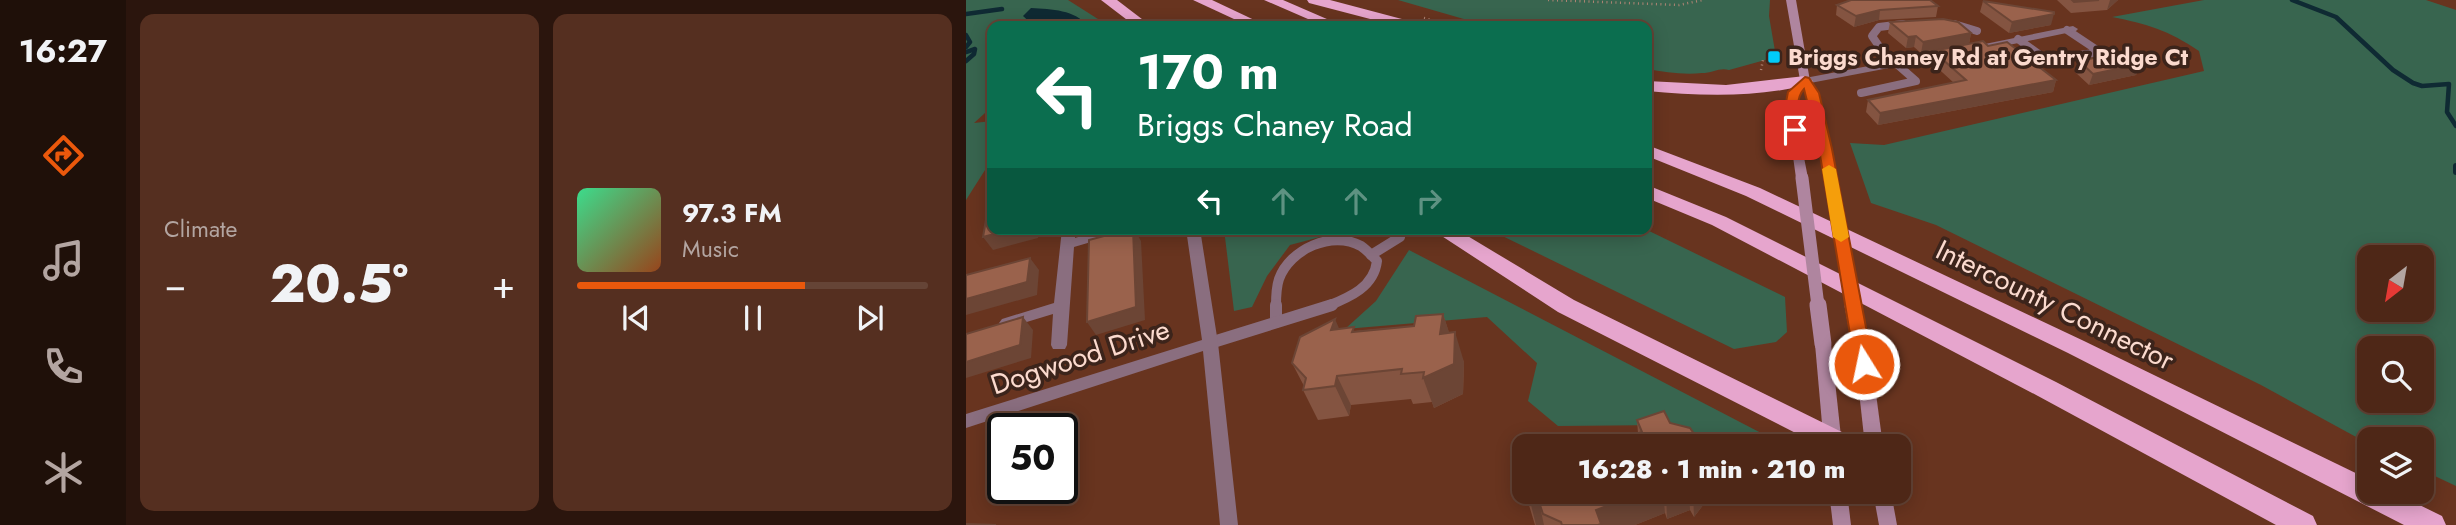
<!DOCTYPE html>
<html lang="en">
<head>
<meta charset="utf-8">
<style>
	:root { --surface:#4e2717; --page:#552f20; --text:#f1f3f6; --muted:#b3a5a1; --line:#654436; --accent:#ea580c }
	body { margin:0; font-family:Jost,sans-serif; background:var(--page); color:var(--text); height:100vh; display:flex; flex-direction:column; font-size:26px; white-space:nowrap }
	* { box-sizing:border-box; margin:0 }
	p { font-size:23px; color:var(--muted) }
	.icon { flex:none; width:38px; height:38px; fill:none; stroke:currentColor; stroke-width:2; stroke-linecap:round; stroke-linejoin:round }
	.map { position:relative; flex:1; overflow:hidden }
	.sheet { display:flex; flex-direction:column; gap:14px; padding:14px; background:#2b150d; width:840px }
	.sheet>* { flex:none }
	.guide { position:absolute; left:21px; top:21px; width:665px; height:214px; border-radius:14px; box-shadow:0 4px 18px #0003,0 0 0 2px var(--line); background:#0b6e4f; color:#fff; overflow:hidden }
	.needle { width:46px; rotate:211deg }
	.fabs { position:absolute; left:1391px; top:245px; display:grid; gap:14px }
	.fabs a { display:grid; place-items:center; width:77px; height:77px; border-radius:14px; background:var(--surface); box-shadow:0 4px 18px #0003,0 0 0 2px var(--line); font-size:35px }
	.speed { position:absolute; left:21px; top:413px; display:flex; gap:14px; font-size:35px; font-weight:700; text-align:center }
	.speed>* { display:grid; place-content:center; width:91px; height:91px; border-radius:50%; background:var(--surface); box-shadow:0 4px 18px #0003,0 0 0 2px var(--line); line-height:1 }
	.speed .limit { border:4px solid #111; border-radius:10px; background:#fff; color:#111 }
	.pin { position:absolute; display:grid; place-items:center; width:60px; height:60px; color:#fff; margin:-30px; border-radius:14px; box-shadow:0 4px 10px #0006 }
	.me { position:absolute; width:77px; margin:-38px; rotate:350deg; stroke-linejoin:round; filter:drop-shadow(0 0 5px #0008) }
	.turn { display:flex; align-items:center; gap:24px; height:147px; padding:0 35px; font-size:32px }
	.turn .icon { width:91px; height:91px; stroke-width:2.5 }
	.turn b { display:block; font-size:49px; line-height:60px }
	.lanes { display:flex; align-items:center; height:66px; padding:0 35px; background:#0003; justify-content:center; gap:35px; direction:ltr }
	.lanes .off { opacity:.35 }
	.big { font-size:52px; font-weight:800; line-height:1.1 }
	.sheet .card { flex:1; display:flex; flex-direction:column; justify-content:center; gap:10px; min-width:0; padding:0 24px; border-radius:14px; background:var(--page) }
	.song { display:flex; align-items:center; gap:21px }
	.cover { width:84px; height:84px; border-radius:10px; background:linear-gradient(135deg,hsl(150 70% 55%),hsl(20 70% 35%)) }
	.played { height:7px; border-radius:4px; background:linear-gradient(90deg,var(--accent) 65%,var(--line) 65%) }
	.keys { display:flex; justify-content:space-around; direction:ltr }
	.heat { display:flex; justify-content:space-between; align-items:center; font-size:38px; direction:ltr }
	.sheet .tiles { flex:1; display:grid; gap:14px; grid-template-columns:repeat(2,1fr) }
	.trip { position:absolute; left:546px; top:434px; width:399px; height:70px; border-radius:14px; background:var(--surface); box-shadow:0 4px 18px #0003,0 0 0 2px var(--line); font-weight:800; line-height:70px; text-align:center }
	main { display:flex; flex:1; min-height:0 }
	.dock { display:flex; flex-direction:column; width:126px; justify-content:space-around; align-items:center; background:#1f1009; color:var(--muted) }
	.dock .icon { width:49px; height:49px }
	.dock .active { color:var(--accent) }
	.dock b { font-size:32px; color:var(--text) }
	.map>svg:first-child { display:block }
</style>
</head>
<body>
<main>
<nav class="dock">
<b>16:27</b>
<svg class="icon active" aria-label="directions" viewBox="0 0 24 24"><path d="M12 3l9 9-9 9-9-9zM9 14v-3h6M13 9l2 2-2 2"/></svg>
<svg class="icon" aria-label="music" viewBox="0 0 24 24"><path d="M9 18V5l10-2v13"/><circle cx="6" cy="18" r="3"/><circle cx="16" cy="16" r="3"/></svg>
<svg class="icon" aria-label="phone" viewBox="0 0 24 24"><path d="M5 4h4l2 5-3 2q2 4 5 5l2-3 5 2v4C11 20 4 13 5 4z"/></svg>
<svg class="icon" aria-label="climate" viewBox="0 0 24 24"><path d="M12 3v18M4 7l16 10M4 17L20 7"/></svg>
</nav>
<section class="sheet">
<div class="tiles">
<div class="card"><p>Climate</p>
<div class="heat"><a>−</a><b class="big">20.5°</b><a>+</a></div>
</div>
<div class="card">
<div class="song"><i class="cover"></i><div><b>97.3 FM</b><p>Music</p></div></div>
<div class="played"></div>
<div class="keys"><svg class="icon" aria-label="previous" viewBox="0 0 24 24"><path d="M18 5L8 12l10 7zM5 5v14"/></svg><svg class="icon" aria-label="pause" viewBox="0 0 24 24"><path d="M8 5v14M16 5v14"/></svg><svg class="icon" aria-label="next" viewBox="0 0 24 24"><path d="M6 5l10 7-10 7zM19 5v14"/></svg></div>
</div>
</div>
</section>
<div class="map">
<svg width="1490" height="525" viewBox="0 0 1490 525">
	<rect width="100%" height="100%" fill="#68341f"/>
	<g fill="#38654f" fill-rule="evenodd">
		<path d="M 0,0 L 102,0 L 143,26 L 26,26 L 26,112 L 19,113 L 8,123 L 26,121 L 26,159 L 0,200 Z"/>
		<path d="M 432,0 L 804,0 L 803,16 L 810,57 L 763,70 C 754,67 746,73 736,73 C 717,75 699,72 681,69 L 681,26 L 522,26 Z"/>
		<path d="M 1238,0 L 1460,0 L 1490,10 L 1490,486 L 1456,470 L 1456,439 L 1404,439 L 1403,444 L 1295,385 L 970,225 L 905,203 L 884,143 L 918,145 L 1238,71 L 1233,51 C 1202,30 1181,24 1146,17 ZM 1404,257 L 1456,257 L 1456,310 L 1404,310 ZM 1456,348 L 1456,401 L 1404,401 L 1404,348 Z"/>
		<path d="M 258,229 L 406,229 L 401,234 L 373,232 L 324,245 L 301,276 L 286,307 L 268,311 Z"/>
		<path d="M 522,229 L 679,229 L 819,297 L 821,332 L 810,342 L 768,349 Z"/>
		<path d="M 443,250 L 797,434 L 801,446 L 749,446 L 698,425 L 592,426 L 562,401 L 571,363 L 521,317 L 379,329 L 410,301 Z"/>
	</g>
	<path fill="#0f2a33" d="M 65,8 C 86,9 109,10 122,26 L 68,26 L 57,16 Z"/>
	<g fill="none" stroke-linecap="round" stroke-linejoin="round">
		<g stroke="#0f2a33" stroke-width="4.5">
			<path d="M 1326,0 L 1370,17 L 1427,70 L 1447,83 L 1456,86 L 1483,84 L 1481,112 L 1490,126"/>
			<path d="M 0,14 L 36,9"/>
			<path d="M 0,35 L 4,42 L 0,47"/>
			<path d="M 0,52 L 9,49 L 8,54 L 0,61"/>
		</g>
		<path stroke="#0f2a33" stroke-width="6" d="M 1490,166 L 1490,172"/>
		<g stroke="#af8474" stroke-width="2.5" stroke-dasharray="1 3.5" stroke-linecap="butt">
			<path d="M 582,0 L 713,5 L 737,0"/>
			<path d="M 458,18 L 490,26"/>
			<path d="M 795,70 L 797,60 L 812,61"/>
		</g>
		<g stroke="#8a6e7f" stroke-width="8">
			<path d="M 988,24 L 1011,31"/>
			<path d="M 1052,39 L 1081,60 L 1134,52 L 1101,30"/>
			<path d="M 895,93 L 950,81 L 917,52 L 906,36 L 913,27 L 937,24"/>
		</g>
		<g stroke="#8a6e7f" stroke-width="10">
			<path d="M 405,255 L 434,237"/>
			<path d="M 310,306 C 310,297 310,288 313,279 C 324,249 366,230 395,246 C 401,250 406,256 411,261 C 408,287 384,297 362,306"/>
		</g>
		<g stroke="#8a6e7f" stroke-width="12">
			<path d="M 310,322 L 310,305"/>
			<path d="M 244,343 L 366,305"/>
		</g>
		<g fill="#8a6e7f" fill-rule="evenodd">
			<path d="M 1107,26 L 1112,29 L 1110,31 L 1009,52 L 1004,49 L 1009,46 Z"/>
			<path d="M 982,51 L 986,52 L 986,56 L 839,84 L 834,81 L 839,78 Z"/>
			<path d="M 96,229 L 110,229 L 109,238 L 138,229 L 161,229 L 159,232 L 108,247 L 101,345 L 99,349 L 87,349 L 85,345 L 87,314 L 41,328 L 36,327 L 33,323 L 36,319 L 88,303 Z"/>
			<path d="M 220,229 L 234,229 L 252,343 L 272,525 L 254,525 L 237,351 L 0,428 L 0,414 L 236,340 Z"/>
		</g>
		<g fill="#af859f" fill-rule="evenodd">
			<path d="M 820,0 L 830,0 L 844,81 L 852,93 L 873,192 L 867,196 L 861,192 L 842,93 L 838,88 C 824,102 839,158 842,178 L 836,182 L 830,178 L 820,107 L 823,92 L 834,80 Z"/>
			<path d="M 857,338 L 862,340 L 865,344 L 876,446 L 858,446 L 849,344 L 852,340 Z"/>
			<path d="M 898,358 L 904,360 L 906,364 L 917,446 L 899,446 L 890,364 L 892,360 Z"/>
			<path d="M 863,492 L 881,492 L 885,525 L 867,525 Z"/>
			<path d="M 907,492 L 925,492 L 931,525 L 913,525 Z"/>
		</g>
		<g fill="#e6a5cd" fill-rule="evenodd">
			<path d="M 135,0 L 151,0 L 185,26 L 169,26 Z"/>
			<path d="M 227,0 L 246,0 L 301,26 L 283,26 Z"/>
			<path d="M 298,0 L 317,0 L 377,26 L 358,26 Z"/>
			<path d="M 341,0 L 364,0 L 451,23 L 453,26 L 431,26 L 343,3 Z"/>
			<path d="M 839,76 L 847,81 L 845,84 C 791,98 735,96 681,91 L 681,81 L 760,85 Z"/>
			<path d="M 681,145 L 794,188 L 1118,341 L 1404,480 L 1404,492 L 1427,492 L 1476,516 L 1480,525 L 1438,525 L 1102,353 L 780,196 L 681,156 Z"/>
			<path d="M 681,185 L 760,217 L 1090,382 L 1347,516 L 1351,525 L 1310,525 L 1072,396 L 746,225 L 681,198 Z"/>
			<path d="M 465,229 L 490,229 L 608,300 L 888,438 L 892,446 L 855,446 L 592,312 Z"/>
		</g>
		<g stroke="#af859f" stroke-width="13">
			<path d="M 836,178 L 852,306"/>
			<path d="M 867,192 L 888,306"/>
		</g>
		<g stroke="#af859f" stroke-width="17">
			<path d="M 852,305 L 857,344"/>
			<path d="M 887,305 L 898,364"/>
		</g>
	</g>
	<g fill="#845441">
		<path d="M 1091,0 L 1152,0 L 1141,10 L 1105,13 Z"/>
		<path d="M 1017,1 L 1085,25 L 1043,33 L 1014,12 Z"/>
		<path d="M 871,5 L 972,6 L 970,17 L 913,20 L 888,27 L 870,15 Z"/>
		<path d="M 924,22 L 1005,33 L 1003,44 L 955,53 L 948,47 L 940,48 L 922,33 Z"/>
		<path d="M 1022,46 L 1090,80 L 1087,92 L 912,125 L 900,112 L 902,100 L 988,83 L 965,62 L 967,51 Z"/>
		<path d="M 1113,61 L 1175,64 L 1170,75 L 1123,85 L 1109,72 Z"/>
		<path d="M 477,314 L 483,333 L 498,362 L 497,394 L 468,408 L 466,402 L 447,404 L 445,399 L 385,405 L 383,416 L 352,420 L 337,390 L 338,386 L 326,363 L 373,329 L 389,331 L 448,326 Z"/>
		<path d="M 671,420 L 704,423 L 672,433 Z"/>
		<path d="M 559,492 L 747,492 L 728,517 L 724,510 L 701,519 L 699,513 L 669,525 L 569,525 Z"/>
	</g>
	<g fill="#6c4535">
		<path d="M 1144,0 L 1152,0 L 1141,10 Z"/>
		<path d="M 914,10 L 913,20 L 888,27 L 890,16 Z"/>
		<path d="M 1088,14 L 1085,25 L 1043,33 L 1046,22 Z"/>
		<path d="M 1005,33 L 1003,44 L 955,53 L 957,42 Z"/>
		<path d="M 950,36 L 948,47 L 940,48 L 942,37 Z"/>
		<path d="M 1175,64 L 1170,75 L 1123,85 L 1127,74 Z"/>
		<path d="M 1090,80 L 1087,92 L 912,125 L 914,113 Z"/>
		<path d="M 47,229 L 73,229 L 72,238 L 27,250 L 17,237 Z"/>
		<path d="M 168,229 L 175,241 L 179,320 L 130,335 L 121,322 Z"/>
		<path d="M 64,258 L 73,270 L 71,295 L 0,315 L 0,299 Z"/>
		<path d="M 477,314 L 487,344 L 474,334 Z"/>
		<path d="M 57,317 L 67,330 L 65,358 L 0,378 L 0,362 Z"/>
		<path d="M 369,319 L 382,349 L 365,330 Z"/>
		<path d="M 489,332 L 498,362 L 497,394 L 468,408 L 457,378 Z"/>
		<path d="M 371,376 L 385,405 L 383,416 L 369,386 Z"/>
		<path d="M 677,492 L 697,492 L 699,513 L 669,525 L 632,525 L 630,510 Z"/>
		<path d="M 700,492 L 723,492 L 724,510 L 701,519 Z"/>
		<path d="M 727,492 L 747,492 L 728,517 Z"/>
		<path d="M 573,502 L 578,525 L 570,525 L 565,505 Z"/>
	</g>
	<g fill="#9a624c" stroke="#6c4535" stroke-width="2">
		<path d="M 885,0 L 964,0 L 972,6 L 914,10 L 890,16 L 871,5 Z"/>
		<path d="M 1106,0 L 1133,0 L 1108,2 Z"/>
		<path d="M 1017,1 L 1088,12 L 1088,14 L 1046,22 Z"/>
		<path d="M 977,19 L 992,22 L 1005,33 L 957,42 L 950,36 L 942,37 L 924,22 Z"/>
		<path d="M 1017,41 L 1022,46 L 1041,42 L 1090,80 L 914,113 L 902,100 L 1000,80 L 967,51 Z"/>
		<path d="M 1157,52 L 1175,64 L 1127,74 L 1113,61 Z"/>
		<path d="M 26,186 L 26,229 L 47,229 L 17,237 Z"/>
		<path d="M 164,229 L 167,229 L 170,307 L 121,322 L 123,240 Z"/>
		<path d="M 64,258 L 61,282 L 0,299 L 0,275 Z"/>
		<path d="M 477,314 L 474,334 L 489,332 L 488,364 L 457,378 L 458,372 L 435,374 L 436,369 L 371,376 L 369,386 L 337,390 L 340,378 L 326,363 L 334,337 L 369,319 L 365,330 L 388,327 L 386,332 L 448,326 L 450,316 Z"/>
		<path d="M 57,317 L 54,345 L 0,362 L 0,334 Z"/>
		<path d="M 698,411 L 704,423 L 724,428 L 731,438 L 734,437 L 739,446 L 637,446 L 676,432 L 671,420 Z"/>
		<path d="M 558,476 L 558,487 L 555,477 Z"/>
		<path d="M 560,492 L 677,492 L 630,510 L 635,524 L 632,525 L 596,525 L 595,522 L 577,514 L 573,502 L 565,505 Z"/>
		<path d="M 0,524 L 30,525 L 0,525 Z"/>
	</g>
	<path fill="#ea580c" stroke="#983908" stroke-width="2" d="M 839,77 L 843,78 L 853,93 L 866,149 L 907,364 L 904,369 L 891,369 L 889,364 L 853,149 L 838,89 C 828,100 833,117 836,130 L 829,134 L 822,130 L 819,107 L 822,92 Z"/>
	<path fill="#f59e0b" d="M 863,165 L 870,169 L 883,237 L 875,242 L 867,237 L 856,169 Z"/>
	<rect fill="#00cbf9" stroke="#3c241b" stroke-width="2.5" x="801" y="50" width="14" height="14" rx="3.5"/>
	<g text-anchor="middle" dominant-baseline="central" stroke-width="7" stroke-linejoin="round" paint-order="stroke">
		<g font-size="23" font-weight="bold" fill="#fbdace" stroke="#3c241b" text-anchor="start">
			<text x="822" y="57">Briggs Chaney Rd at Gentry Ridge Ct</text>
		</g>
		<g font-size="28" fill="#fbdace" stroke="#3c241b">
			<text transform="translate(1089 305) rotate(26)">Intercounty Connector</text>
			<text transform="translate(114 357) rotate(-18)">Dogwood Drive</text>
		</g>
	</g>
</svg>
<div class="fabs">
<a><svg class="needle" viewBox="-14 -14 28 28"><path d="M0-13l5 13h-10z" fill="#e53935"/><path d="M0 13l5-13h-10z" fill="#b3a5a1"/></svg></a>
<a><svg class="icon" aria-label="search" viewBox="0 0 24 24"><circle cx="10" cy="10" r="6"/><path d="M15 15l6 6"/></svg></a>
<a><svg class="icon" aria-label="layers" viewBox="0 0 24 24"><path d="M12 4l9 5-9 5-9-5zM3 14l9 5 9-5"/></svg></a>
</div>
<div class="speed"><div class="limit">50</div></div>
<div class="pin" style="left:829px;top:130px;background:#d93025"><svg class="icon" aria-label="arrive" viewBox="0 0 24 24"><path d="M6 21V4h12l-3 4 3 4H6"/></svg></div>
<svg class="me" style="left:898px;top:364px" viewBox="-20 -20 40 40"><circle r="17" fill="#ea580c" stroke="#fff" stroke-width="3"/><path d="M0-11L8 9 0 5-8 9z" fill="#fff"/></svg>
<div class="trip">16:28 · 1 min · 210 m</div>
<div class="guide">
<div class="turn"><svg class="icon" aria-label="left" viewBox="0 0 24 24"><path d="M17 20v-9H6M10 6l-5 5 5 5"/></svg><div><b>170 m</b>Briggs Chaney Road</div></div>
<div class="lanes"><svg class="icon" aria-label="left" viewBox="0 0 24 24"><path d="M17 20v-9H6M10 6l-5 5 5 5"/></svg><svg class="icon off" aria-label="ahead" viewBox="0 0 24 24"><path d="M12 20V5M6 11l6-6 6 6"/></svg><svg class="icon off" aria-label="ahead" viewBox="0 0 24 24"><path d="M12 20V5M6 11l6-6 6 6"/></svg><svg class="icon off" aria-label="right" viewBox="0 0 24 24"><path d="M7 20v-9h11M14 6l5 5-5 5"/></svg></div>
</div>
</div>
</main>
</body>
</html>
